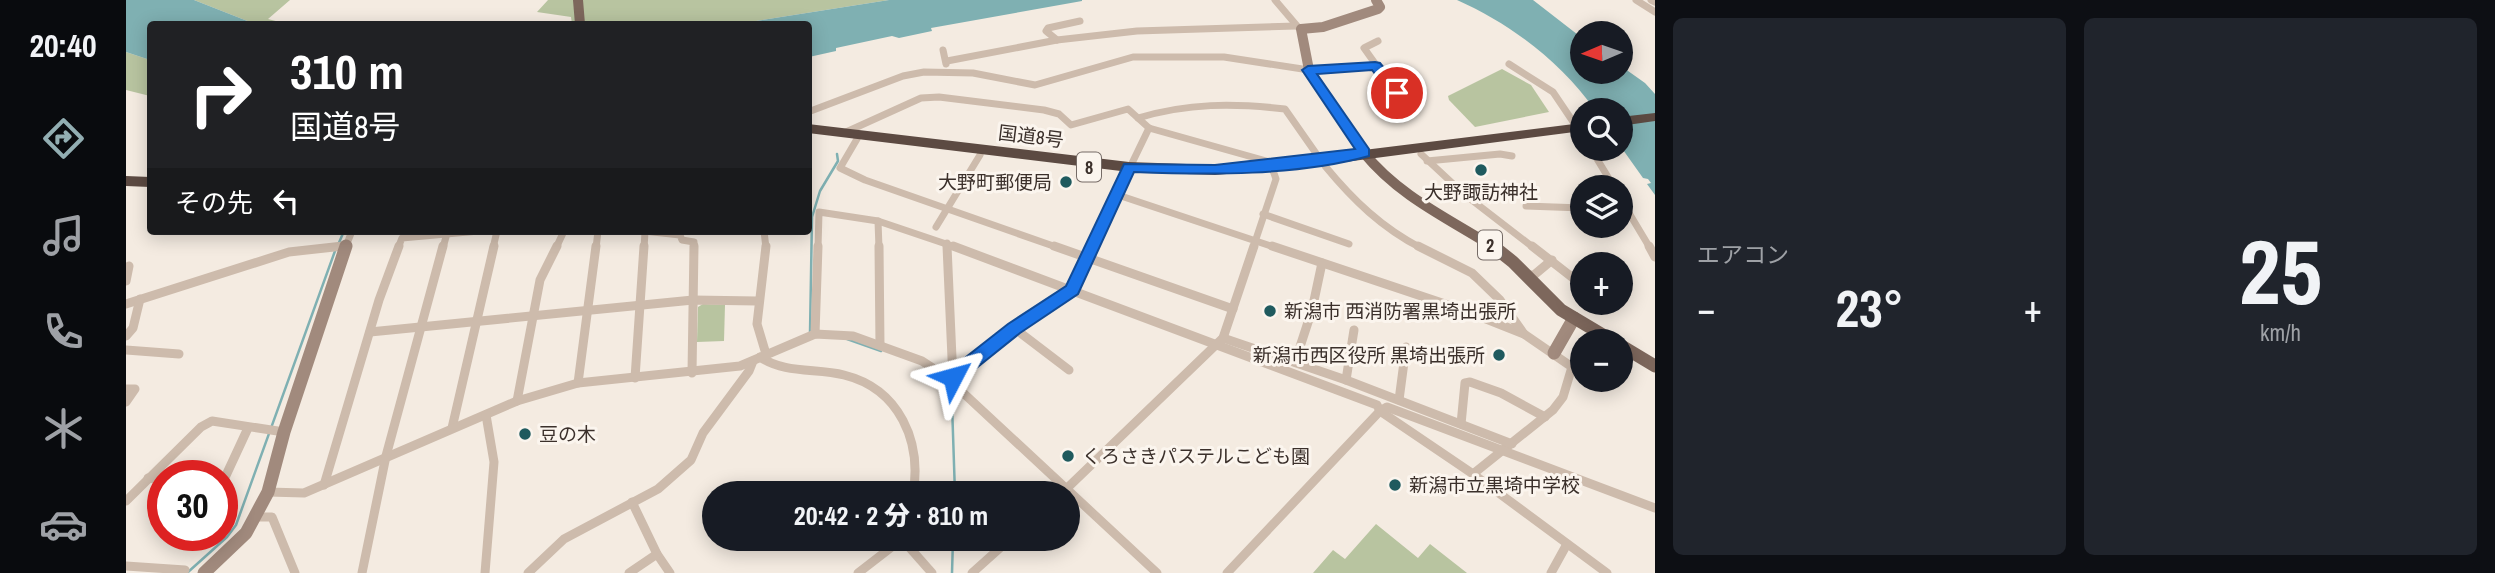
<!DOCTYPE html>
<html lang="ja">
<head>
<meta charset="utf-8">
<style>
	:root { --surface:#171b24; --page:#20242c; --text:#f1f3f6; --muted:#9ea1a6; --accent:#92aeb2 }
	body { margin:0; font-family:"Archivo Narrow","Noto Sans JP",sans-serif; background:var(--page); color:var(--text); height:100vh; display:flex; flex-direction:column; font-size:26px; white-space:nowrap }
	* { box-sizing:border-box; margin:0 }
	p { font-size:23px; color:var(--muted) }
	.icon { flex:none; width:38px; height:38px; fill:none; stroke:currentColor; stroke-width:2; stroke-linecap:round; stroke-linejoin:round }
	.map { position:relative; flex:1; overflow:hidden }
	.details { display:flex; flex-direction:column; gap:18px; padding:18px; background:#0d0f14; width:840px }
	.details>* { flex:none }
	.top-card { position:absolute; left:21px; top:21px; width:665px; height:214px; border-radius:7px; box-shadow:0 4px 18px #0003; background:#202124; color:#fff; overflow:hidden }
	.needle { width:46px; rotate:268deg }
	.buttons { position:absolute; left:1444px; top:21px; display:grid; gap:14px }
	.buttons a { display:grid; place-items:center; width:63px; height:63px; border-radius:50%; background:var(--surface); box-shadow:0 4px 18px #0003; font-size:35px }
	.speed { position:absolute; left:21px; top:460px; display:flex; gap:14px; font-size:35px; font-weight:700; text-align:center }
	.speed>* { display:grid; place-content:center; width:91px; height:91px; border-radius:50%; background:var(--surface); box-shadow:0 4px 18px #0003; line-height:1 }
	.speed .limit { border:10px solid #d22; background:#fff; color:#111 }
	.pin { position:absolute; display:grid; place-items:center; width:60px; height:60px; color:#fff; margin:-30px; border:4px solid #fff; border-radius:50%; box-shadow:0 2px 7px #0007 }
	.me { position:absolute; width:77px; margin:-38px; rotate:51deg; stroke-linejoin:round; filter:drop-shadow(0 0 5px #0008) }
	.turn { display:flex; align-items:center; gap:24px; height:147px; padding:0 28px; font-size:32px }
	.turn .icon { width:91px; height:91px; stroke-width:2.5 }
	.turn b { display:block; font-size:49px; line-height:60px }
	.then { display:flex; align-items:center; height:66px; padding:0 28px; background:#0003; gap:14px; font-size:26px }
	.big { font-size:52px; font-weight:800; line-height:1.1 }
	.details .widget { flex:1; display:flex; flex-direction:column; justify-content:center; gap:10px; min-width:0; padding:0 24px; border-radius:10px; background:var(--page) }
	.details .dial { align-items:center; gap:0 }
	.dial b { font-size:91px; line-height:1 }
	.heat { display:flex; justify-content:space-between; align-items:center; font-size:38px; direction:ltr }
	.details .tiles { flex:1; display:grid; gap:18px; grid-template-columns:repeat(2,1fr) }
	.trip { position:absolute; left:576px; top:481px; width:378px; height:70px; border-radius:35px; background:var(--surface); box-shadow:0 4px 18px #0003; font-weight:800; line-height:70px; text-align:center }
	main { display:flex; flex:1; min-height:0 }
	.dock { display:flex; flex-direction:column; width:126px; justify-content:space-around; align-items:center; background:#090b0e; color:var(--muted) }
	.dock .icon { width:49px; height:49px }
	.dock .selected { color:var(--accent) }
	.dock b { font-size:32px; color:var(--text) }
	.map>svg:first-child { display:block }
</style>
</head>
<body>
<main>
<nav class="dock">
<b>20:40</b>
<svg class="icon selected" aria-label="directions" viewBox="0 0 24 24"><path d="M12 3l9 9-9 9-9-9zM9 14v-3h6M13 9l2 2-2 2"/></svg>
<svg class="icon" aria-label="music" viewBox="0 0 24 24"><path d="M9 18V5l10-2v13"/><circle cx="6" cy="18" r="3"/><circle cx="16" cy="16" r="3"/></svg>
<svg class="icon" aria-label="phone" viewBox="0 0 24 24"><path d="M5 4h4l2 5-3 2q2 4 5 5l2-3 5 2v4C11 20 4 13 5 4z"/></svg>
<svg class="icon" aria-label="climate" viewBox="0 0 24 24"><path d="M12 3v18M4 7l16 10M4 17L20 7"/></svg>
<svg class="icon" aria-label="car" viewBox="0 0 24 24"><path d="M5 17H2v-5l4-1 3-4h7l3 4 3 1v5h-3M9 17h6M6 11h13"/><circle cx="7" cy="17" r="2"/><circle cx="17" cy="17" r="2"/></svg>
</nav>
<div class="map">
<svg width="1529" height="573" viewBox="0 0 1529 573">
	<rect width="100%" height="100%" fill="#f4ebe1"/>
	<g fill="#b8c4a0">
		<path d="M 68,0 L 164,0 L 142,19 L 161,24 L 129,24 Z"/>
		<path d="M 422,0 L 763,0 L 611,24 L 446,24 L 445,17 L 411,12 Z"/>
		<path d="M 0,52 L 24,60 L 24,96 L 0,90 Z"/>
		<path d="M 1376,69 L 1405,85 L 1423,112 L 1349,127 L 1323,100 L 1322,96 Z"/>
		<path d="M 577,304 L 599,305 L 598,341 L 571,342 L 572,307 Z"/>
		<path d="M 1250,524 L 1292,558 L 1304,544 L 1341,573 L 1187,573 L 1207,550 L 1219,559 Z"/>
	</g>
	<g fill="#7fb0b2">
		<path d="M 0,0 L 68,0 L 129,24 L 24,24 L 24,60 L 0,52 Z"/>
		<path d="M 763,0 L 956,0 L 956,1 L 805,28 L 806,31 L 773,38 L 766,36 L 710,48 L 710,51 L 683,57 L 682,24 L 611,24 Z"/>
		<path d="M 1331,0 L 1407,0 L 1456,38 L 1456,72 L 1494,72 L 1495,66 L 1519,83 L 1529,94 L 1529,195 L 1521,184 L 1525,183 L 1522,179 L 1517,178 L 1495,147 L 1494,110 L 1469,110 C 1435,62 1385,24 1331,0 Z"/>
	</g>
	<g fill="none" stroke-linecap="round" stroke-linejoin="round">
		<g stroke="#7fb0b2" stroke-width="2.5">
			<path d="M 212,245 L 218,231"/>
			<path d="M 684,333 L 686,217 L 694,191 L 712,161 L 711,154"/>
			<path d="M 721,339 L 755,351"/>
			<path d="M 820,382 L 826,404 L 829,494"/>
			<path d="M 61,573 L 101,537 L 110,525 L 209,251"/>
			<path d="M 826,573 L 827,539"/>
		</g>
		<g stroke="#cdbbac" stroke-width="7">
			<path d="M 1149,0 L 1172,27"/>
			<path d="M 1510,0 L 1529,12"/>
			<path d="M 1525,0 L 1529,2"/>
			<path d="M 931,40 L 920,31 L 922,28 L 954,21"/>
			<path d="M 817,50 L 820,64"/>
			<path d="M 821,61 L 931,40 L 1011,31 L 1170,26"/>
			<path d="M 1383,64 L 1427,92 L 1456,135"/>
			<path d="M 1249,101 L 1273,97 L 1238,48 L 1252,41"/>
			<path d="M 682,112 L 777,76 L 798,72 L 847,73 L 909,85 L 1007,57 L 1098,57 L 1183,70 L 1249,66"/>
			<path d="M 1012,118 C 1062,103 1107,103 1159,109 L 1194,159"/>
			<path d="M 720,132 L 795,98 L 813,97 L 918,110 L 933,114 L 945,125 L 1002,109 L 1023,128 L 1144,162 L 1150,179 L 1127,248"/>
			<path d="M 731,139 L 714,168 L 739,180 L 933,248"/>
			<path d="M 1465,149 L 1488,187"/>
			<path d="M 1295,154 L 1338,194 L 1408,248"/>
			<path d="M 1301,161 L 1374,154 L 1386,156"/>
			<path d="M 1199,166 C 1227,200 1256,228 1295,248"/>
			<path d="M 989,194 L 1151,248"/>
			<path d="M 1494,198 L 1524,248"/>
			<path d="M 1400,206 L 1456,208"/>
			<path d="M 1137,214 L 1223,244"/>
			<path d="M 752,221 L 753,248"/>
			<path d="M 810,227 L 854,155"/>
			<path d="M 518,231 L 554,235 L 556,240 L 568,242 L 568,248"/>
			<path d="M 638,231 L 640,248"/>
			<path d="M 821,243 L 821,248"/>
			<path d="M 201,248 L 220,246 L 226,231"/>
			<path d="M 272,248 L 276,238 L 353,231"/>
			<path d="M 317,248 L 321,233"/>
			<path d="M 367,248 L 371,231"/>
			<path d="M 430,248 L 438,231"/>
			<path d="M 470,248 L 472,231"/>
			<path d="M 518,248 L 519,232"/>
			<path d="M 692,248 L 693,212 L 752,221 L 832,248"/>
			<path d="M 965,248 L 1023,128"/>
		</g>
		<g stroke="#cdbbac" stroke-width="9">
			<path d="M 640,246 L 631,324 L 640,354"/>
			<path d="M 753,246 L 754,345"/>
			<path d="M 821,246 L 827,380"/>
			<path d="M 827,246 L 1251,405 L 1254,411 L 1347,474 L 1481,573"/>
			<path d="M 928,246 L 1107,309"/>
			<path d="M 1146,246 L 1340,311 L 1398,334 L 1446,367 L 1437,397 L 1427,410 L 1347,474"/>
			<path d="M 1292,246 L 1346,273 L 1374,300 L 1398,334"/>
			<path d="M 1406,246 L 1456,285"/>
			<path d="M 1523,246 L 1529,257"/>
			<path d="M 1401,275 L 1408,275 L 1426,260"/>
			<path d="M 0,281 L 3,266"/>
			<path d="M 0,304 L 163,252 L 217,246"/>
			<path d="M 888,328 L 943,370"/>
			<path d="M 244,332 L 567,300 L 631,301"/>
			<path d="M 689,334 L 692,246"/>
			<path d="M 0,336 L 7,328 L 14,299"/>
			<path d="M 1097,338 L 1220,380 L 1386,444"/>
			<path d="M 0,350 L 53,354"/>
			<path d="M 634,357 C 659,374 690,368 718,375 C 774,389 796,442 787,494"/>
			<path d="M 1169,362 L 1186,310 L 1196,263"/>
			<path d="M 566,373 L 568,246"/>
			<path d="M 827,377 L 888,328 L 946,290 L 966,246"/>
			<path d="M 509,378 L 518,246"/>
			<path d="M 1220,380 L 1228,330"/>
			<path d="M 452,383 L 470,246"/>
			<path d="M 0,389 L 9,389 L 0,402"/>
			<path d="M 1273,400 L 1280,347"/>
			<path d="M 391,401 L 414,280 L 431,246"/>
			<path d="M 1335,424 L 1339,383 L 1344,382 L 1375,393 L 1419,417"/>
			<path d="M 326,428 L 368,246"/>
			<path d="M 22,478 L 37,480"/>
			<path d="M 96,484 L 122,428"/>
			<path d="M 198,485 L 253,300 L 273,246"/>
			<path d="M 142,492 L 178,493 L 391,401 L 452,383 L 614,366 L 689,334 L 727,336 L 796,361 L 819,376 L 1031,573"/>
			<path d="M 935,494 L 1097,338 L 1128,246"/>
			<path d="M 0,501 L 75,427 L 86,421 L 158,432"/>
			<path d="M 506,502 L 531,554 L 544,573"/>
			<path d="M 129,517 L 146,517 L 169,573"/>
			<path d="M 776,539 L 806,573"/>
			<path d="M 0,566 L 59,570"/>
			<path d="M 236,573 L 260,456 L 317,246"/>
			<path d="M 359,573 L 368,462 L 360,415"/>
			<path d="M 402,573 L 438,539 L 532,489 L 565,460 L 577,433 L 623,371 L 627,361"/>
			<path d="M 503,573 L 531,554"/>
			<path d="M 732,573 L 776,539"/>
			<path d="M 846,573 L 884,539"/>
			<path d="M 1101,573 L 1254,411 L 1261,407 L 1529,508"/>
			<path d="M 1425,573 L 1441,544"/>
		</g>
		<path stroke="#a18a7d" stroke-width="10" d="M 1238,153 L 1183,70 L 1175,29 L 1197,27 L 1252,9 L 1254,7 L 1250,0"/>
		<g stroke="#a18a7d" stroke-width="13">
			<path d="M 1428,353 L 1448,318"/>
			<path d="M 78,573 L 120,533 L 142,492 L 158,432 L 220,246"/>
		</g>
		<g stroke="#7d675c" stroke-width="10">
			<path d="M 452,0 L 454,24"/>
			<path d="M 1238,153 C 1274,197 1322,218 1369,248"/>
		</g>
		<g stroke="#7d675c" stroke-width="13">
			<path d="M 1367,246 L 1387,262 L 1435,310 L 1487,341"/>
			<path d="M 1494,345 L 1529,366"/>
		</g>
		<g fill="#5c4a42" fill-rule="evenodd">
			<path d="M 1529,113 L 1529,121 L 1494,126 L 1494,117 Z"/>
			<path d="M 1456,123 L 1456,131 L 1181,167 L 1089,175 L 1003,172 L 682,133 L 682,124 L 1003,162 L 1089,165 L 1181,157 Z"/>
			<path d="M 0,176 L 24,177 L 24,187 L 0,186 Z"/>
		</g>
	</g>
	<path fill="#1a73e8" stroke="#114b97" stroke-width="2" d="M 1249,62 L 1254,63 L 1276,90 L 1276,96 L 1266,96 L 1246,70 L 1191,74 L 1243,149 L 1243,156 C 1171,176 1082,175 1008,172 L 952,294 L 894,333 L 833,382 L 827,385 L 821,382 L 818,377 L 821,372 L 882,324 L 940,286 L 998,164 L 1089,165 L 1229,149 L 1176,70 L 1182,66 Z"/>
	<g fill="#1f5a5e" stroke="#fbf5ee" stroke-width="2.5">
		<circle cx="1355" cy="170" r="7"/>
		<circle cx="940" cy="182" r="7"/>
		<circle cx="1144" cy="311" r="7"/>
		<circle cx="1373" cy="355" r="7"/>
		<circle cx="399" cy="434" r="7"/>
		<circle cx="942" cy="456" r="7"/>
		<circle cx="1269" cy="485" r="7"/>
	</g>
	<g text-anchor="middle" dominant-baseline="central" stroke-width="6" stroke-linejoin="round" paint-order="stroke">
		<g fill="#fbf5ee" stroke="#756b66" stroke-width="2">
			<rect x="951" y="152.5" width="24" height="29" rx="5"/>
			<rect x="1352" y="230.5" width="24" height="29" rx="5"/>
		</g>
		<g font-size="18" font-weight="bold" fill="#3b302b">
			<text x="963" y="167">8</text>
			<text x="1364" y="245">2</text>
		</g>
		<g font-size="19" fill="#3b302b" stroke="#fbf5ee">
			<text transform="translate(905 136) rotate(7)">国道8号</text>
		</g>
		<g font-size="19" fill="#3b302b" stroke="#fbf5ee" text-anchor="start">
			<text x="926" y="182" text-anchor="end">大野町郵便局</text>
			<text x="1355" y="192" text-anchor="middle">大野諏訪神社</text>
			<text x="1158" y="311">新潟市 西消防署黒埼出張所</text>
			<text x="1359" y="355" text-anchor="end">新潟市西区役所 黒埼出張所</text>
			<text x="413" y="434">豆の木</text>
			<text x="956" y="456">くろさきパステルこども園</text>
			<text x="1283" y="485">新潟市立黒埼中学校</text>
		</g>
	</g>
</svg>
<div class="buttons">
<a><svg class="needle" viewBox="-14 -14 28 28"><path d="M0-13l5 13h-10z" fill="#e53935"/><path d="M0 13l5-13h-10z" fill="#9ea1a6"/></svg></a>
<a><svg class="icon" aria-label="search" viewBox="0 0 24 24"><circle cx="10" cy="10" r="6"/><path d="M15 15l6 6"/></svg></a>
<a><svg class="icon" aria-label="layers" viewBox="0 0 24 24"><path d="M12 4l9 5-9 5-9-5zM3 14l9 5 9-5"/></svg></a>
<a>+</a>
<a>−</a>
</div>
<div class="speed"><div class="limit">30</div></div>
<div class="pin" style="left:1271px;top:93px;background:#d93025"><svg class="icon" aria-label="arrive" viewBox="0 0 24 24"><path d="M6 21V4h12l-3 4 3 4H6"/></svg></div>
<svg class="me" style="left:827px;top:377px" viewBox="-20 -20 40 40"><path d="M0-17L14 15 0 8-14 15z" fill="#1a73e8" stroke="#fff" stroke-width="4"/></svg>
<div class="trip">20:42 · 2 分 · 810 m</div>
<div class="top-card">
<div class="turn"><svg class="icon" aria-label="right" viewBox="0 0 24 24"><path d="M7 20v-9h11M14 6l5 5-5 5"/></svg><div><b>310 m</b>国道8号</div></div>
<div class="then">その先<svg class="icon" aria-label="left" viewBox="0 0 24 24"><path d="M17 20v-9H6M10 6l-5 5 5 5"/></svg></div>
</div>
</div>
<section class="details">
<div class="tiles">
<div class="widget"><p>エアコン</p>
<div class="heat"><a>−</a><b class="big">23°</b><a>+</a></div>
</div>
<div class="widget dial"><b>25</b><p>km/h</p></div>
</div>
</section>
</main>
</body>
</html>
